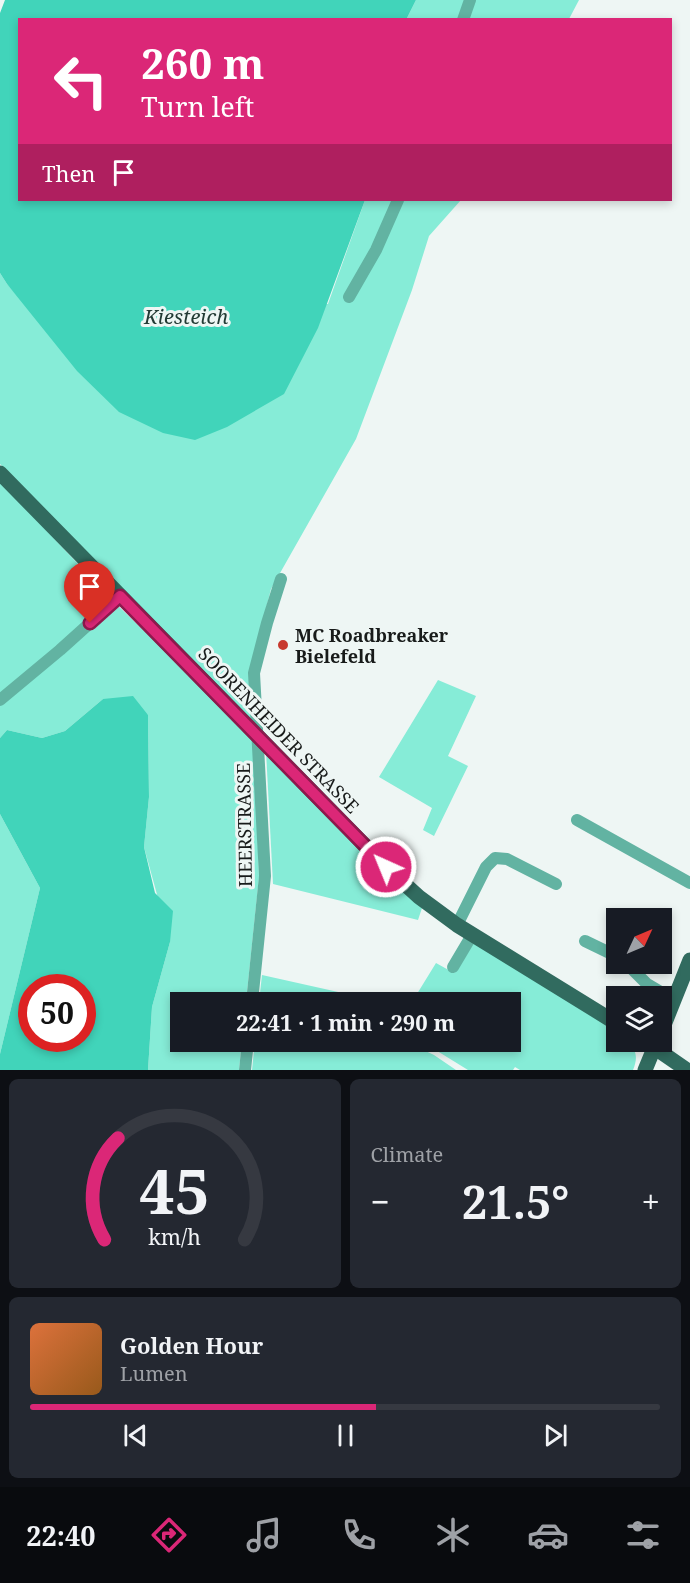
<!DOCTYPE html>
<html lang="en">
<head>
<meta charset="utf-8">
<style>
	:root { --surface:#171b24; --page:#242831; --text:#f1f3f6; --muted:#9ea1a6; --line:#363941; --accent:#db2777 }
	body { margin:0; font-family:"Noto Serif",serif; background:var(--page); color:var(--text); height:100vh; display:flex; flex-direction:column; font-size:22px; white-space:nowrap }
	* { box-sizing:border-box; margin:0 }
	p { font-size:20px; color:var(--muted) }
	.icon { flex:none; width:33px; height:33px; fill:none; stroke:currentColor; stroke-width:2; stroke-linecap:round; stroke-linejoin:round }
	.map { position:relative; height:1070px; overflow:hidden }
	.panel { display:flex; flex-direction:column; gap:9px; padding:9px; background:#0d0f14; flex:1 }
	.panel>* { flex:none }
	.banner { position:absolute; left:18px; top:18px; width:654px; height:183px; border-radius:0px; box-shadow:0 3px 9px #0003; background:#db2777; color:#fff; overflow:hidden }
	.needle { width:39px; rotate:46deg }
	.tools { position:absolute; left:606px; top:908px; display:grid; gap:12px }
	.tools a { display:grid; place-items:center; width:66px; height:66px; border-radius:0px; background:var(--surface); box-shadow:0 3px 9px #0003; font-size:30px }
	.speed { position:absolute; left:18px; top:974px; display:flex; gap:12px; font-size:30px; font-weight:700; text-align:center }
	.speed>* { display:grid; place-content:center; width:78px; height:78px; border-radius:50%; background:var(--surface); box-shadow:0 3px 9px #0003; line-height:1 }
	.speed .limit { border:9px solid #d22; background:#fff; color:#111 }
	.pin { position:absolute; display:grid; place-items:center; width:51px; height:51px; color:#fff; margin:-62px -26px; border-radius:50% 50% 50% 0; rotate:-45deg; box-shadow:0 0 6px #0007 }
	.pin .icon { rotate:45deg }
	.me { position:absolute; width:66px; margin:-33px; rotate:316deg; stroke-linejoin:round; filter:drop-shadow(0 0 4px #0008) }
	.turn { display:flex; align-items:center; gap:21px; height:126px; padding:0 24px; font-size:27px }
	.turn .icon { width:78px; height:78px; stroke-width:2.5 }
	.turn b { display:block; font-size:42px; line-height:51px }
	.then { display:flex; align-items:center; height:57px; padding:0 24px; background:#0003; gap:12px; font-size:22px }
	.big { font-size:45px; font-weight:700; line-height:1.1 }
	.panel .widget { flex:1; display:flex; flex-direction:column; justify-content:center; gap:9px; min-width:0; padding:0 21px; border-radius:9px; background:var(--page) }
	.panel .dial { align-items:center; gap:0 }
	.dial svg { height:156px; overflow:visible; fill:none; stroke:var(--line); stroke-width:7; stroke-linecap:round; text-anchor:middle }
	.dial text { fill:var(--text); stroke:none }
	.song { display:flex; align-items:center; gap:18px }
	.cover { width:72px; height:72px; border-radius:9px; background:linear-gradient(135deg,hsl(20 70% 55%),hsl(30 70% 35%)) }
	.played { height:6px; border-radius:3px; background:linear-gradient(90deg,var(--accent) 55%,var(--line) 55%) }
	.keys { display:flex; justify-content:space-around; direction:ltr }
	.heat { display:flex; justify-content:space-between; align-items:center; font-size:33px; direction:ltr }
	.panel .tiles { flex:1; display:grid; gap:9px; grid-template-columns:1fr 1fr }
	.widget:last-child { grid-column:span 2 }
	.trip { position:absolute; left:170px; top:992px; width:351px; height:60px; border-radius:0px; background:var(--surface); box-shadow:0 3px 9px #0003; font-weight:700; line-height:60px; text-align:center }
	.tab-bar { display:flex; height:96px; justify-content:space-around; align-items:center; background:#090b0e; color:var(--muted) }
	.tab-bar .icon { width:42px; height:42px }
	.tab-bar .active { color:var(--accent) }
	.tab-bar b { font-size:27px; color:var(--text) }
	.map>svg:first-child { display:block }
</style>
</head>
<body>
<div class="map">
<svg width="690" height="1070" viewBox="0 0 690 1070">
	<rect width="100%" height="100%" fill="#eef6f4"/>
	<g fill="#86ecd7">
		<path d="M 416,0 L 579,0 L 569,19 L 406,20 Z"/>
		<path d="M 365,200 L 461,200 L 429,236 L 412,290 L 356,439 L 271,589 L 251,668 L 254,724 L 0,464 L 0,273 L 7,284 L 25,304 L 328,304 Z"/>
		<path d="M 0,481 L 111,599 L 254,737 L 259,877 L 246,1002 L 180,1002 L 180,1041 L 242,1041 L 239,1070 L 148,1070 L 152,1007 L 170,942 L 144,847 L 149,797 L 148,715 L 103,699 L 65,731 L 42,738 L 7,730 L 0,738 Z"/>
		<path d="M 438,680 L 476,696 L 448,756 L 468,766 L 434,836 L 423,830 L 432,808 L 379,777 Z"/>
		<path d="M 266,751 L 422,908 L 418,920 L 273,884 Z"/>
		<path d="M 0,814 L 40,888 L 0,1054 Z"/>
		<path d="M 473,942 L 616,1031 L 616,1041 L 627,1041 C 637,1050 638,1058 633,1070 L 520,1070 L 515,1067 L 513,1070 L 468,1070 L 421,1041 L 510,1041 L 510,1002 L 412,1002 L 436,963 L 454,973 Z"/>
		<path d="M 262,975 L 383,1002 L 259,1002 Z"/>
		<path d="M 255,1041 L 409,1041 L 409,1043 L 434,1055 L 456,1070 L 252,1070 Z"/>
	</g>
	<g fill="#41d4ba" fill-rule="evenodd">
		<path d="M 5,0 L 416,0 L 406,20 L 20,20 L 20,200 L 365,200 L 318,328 L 284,394 L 227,427 L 195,440 L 163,433 L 119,412 L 77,371 L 7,284 L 0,273 L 0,13 Z"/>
		<path d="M 133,696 L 148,715 L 149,797 L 144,847 L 155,893 L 173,911 L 170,942 L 152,1007 L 148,1070 L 0,1070 L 0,1054 L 40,888 L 0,814 L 0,738 L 7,730 L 42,738 L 65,731 L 103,699 ZM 32,987 L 82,987 L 82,1038 L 32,1038 Z"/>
	</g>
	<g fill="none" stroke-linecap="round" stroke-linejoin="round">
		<g stroke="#62b3a2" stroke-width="12">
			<path d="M 463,20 L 470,0"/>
			<path d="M 349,297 L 376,250 L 398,200"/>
			<path d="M 0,700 L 60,650 L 120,596"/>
			<path d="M 577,820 L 690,883"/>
			<path d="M 457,925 L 486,867 L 495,858 L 507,859 L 556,884"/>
			<path d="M 585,941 L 616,956"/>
			<path d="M 626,963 L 647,984 L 674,1000"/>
			<path d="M 453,967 L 472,935"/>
			<path d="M 252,1002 L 265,876 L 254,673 L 267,623 L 281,579"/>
			<path d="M 245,1070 L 248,1041"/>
		</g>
		<g stroke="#316b5f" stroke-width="15">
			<path d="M 0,473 L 386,867 L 419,897 L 457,925 L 616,1023"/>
			<path d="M 662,1030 L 690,960"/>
			<path d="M 645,1041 L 687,1070"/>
			<path d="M 645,1070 L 657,1041"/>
		</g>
	</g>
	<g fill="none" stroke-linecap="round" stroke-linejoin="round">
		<defs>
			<path id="route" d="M 90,623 L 120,596 L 386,867"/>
		</defs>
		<use href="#route" stroke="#8e194d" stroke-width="15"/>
		<use href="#route" stroke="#db2777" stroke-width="10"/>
	</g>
	<circle fill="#c7392e" stroke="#eef6f4" stroke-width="2" cx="283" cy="645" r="6"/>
	<g text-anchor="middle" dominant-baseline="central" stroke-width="6" stroke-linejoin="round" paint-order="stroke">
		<g font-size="18" font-weight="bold" fill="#181b1a" stroke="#eef6f4" text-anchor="start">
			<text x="295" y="635">MC Roadbreaker<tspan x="295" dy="21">Bielefeld</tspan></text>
		</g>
		<g font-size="18" fill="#181b1a" stroke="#eef6f4">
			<text transform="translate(279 730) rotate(46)">SOORENHEIDER STRASSE</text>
			<text transform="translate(244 825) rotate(-91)">HEERSTRASSE</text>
		</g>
		<g font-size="20" font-style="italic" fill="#223a34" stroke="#eef6f4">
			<text x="186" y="316">Kiesteich</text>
		</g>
	</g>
</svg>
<div class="tools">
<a><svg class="needle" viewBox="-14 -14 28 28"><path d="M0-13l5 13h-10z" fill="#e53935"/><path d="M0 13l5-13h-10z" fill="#9ea1a6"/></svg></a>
<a><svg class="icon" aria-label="layers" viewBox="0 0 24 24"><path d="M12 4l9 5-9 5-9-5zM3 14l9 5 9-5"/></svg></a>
</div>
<div class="speed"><div class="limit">50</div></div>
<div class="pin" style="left:90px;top:623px;background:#d93025"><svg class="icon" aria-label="arrive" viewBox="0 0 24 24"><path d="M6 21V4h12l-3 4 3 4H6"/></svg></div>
<svg class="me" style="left:386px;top:867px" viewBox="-20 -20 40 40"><circle r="17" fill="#db2777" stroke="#fff" stroke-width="3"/><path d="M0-11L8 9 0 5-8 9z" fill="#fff"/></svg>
<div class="trip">22:41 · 1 min · 290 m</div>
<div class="banner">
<div class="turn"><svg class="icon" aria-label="left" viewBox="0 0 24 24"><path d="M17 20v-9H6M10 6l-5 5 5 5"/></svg><div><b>260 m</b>Turn left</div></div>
<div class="then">Then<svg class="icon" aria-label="arrive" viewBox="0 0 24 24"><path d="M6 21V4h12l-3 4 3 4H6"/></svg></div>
</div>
</div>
<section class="panel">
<div class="tiles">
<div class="widget dial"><svg viewBox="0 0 100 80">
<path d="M14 69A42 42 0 1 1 86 69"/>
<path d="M14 69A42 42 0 0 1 21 17" stroke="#db2777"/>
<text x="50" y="56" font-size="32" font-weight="700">45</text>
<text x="50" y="72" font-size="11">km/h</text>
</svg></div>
<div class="widget"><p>Climate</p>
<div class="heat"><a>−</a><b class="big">21.5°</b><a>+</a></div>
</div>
<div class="widget">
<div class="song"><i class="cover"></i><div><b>Golden Hour</b><p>Lumen</p></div></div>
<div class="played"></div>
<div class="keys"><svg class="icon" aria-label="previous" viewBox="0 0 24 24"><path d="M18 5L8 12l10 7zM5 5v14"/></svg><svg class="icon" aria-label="pause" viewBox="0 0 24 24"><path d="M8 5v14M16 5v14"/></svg><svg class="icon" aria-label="next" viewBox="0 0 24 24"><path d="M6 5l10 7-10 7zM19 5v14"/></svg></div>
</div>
</div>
</section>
<nav class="tab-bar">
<b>22:40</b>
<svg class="icon active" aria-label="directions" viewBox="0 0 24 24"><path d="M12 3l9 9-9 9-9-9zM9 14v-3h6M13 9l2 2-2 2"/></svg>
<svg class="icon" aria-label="music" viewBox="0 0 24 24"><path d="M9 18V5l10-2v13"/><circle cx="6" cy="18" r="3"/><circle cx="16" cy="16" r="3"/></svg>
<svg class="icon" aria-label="phone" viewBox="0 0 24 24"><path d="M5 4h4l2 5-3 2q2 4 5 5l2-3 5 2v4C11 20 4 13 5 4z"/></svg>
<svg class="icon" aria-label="climate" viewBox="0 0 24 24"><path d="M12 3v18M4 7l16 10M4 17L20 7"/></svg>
<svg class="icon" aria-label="car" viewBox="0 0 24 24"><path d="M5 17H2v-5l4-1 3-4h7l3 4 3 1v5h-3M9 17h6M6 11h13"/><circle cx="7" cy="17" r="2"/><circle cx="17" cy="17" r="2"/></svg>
<svg class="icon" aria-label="filters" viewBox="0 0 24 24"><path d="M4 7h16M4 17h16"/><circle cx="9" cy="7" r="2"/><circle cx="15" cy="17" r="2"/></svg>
</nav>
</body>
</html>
